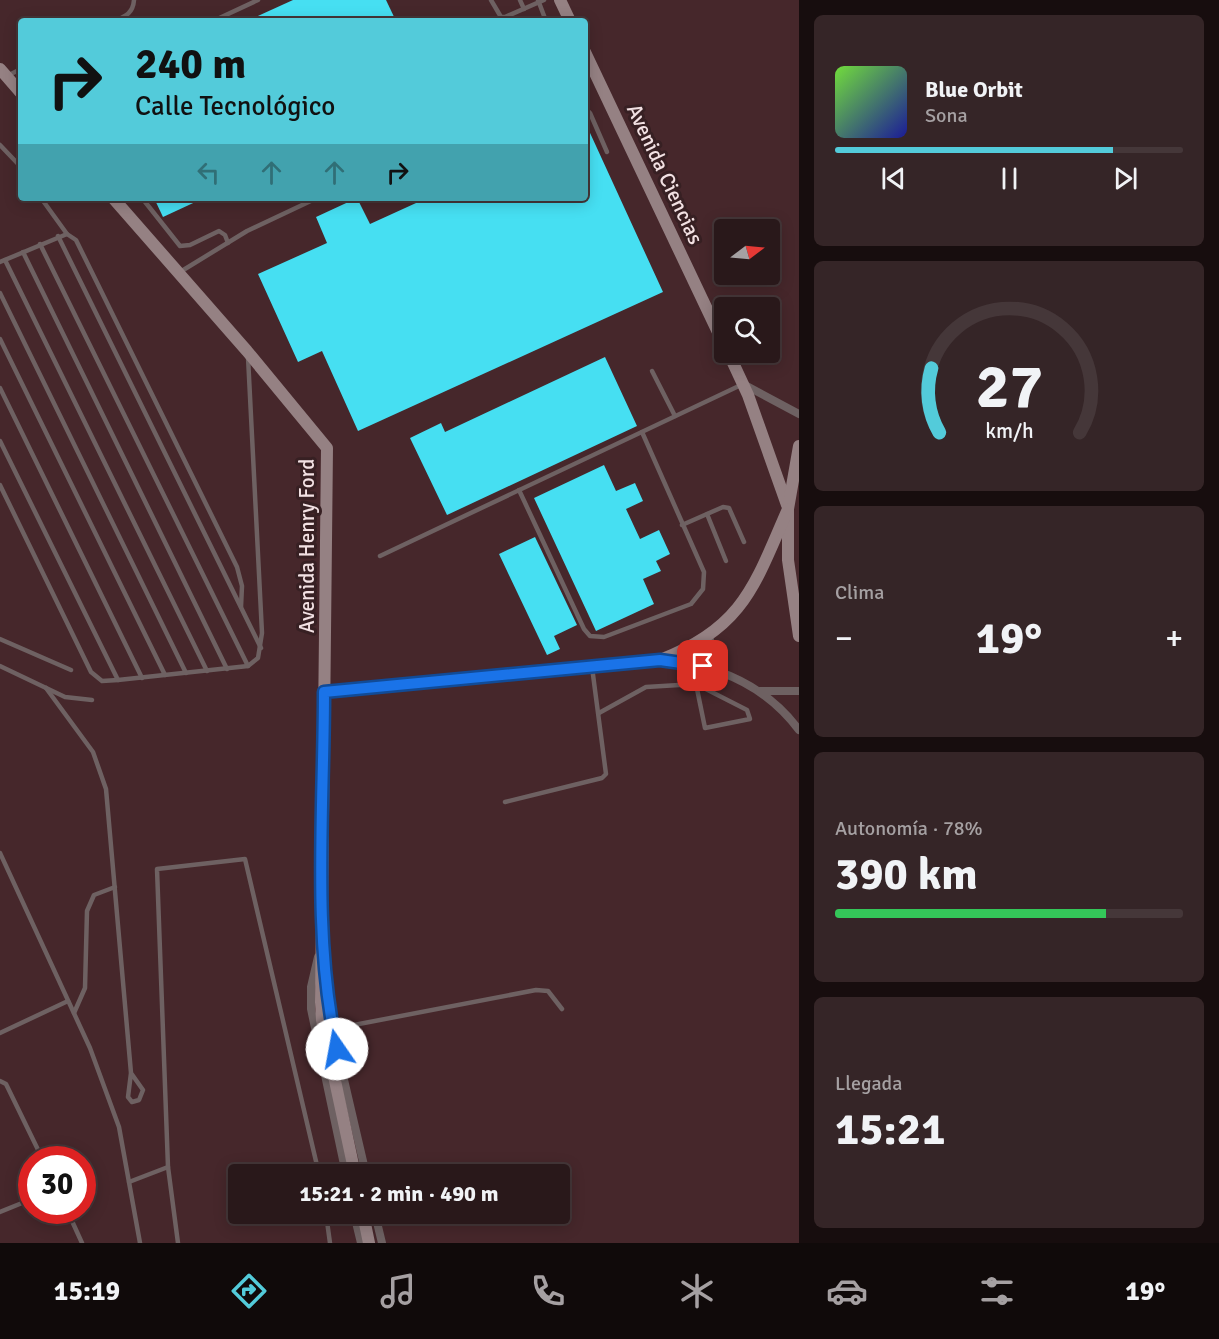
<!DOCTYPE html>
<html lang="es">
<head>
<meta charset="utf-8">
<style>
	:root { --surface:#29181a; --page:#352527; --text:#f1f3f6; --muted:#a5a0a2; --line:#453739; --accent:#53cbda }
	body { margin:0; font-family:Signika,sans-serif; background:var(--page); color:var(--text); height:100vh; display:flex; flex-direction:column; font-size:22px; white-space:nowrap }
	* { box-sizing:border-box; margin:0 }
	p { font-size:20px; color:var(--muted) }
	.icon { flex:none; width:33px; height:33px; fill:none; stroke:currentColor; stroke-width:2; stroke-linecap:round; stroke-linejoin:round }
	.map { position:relative; flex:1; overflow:hidden }
	.panel { display:flex; flex-direction:column; gap:15px; padding:15px; background:#170d0e; width:420px }
	.panel>* { flex:none }
	.hud { position:absolute; left:18px; top:18px; width:570px; height:183px; border-radius:6px; box-shadow:0 3px 15px #0003,0 0 0 2px var(--line); background:#53cbda; color:#111; overflow:hidden }
	.needle { width:39px; rotate:74deg }
	.fabs { position:absolute; left:714px; top:219px; display:grid; gap:12px }
	.fabs a { display:grid; place-items:center; width:66px; height:66px; border-radius:6px; background:var(--surface); box-shadow:0 3px 15px #0003,0 0 0 2px var(--line); font-size:30px }
	.speed { position:absolute; left:18px; top:1146px; display:flex; gap:12px; font-size:30px; font-weight:700; text-align:center }
	.speed>* { display:grid; place-content:center; width:78px; height:78px; border-radius:50%; background:var(--surface); box-shadow:0 3px 15px #0003,0 0 0 2px var(--line); line-height:1 }
	.speed .limit { border:9px solid #d22; background:#fff; color:#111 }
	.pin { position:absolute; display:grid; place-items:center; width:51px; height:51px; color:#fff; margin:-26px; border-radius:12px; box-shadow:0 3px 9px #0006 }
	.me { position:absolute; width:66px; margin:-33px; rotate:348deg; stroke-linejoin:round; filter:drop-shadow(0 0 4px #0008) }
	.turn { display:flex; align-items:center; gap:21px; height:126px; padding:0 18px; font-size:27px }
	.turn .icon { width:78px; height:78px; stroke-width:2.5 }
	.turn b { display:block; font-size:42px; line-height:51px }
	.lanes { display:flex; align-items:center; height:57px; padding:0 18px; background:#0003; justify-content:center; gap:30px; direction:ltr }
	.lanes .off { opacity:.35 }
	.big { font-size:45px; font-weight:800; line-height:1.1 }
	.panel .tile { flex:1; display:flex; flex-direction:column; justify-content:center; gap:9px; min-width:0; padding:0 21px; border-radius:9px; background:var(--page) }
	.panel .dial { align-items:center; gap:0 }
	.dial svg { height:156px; overflow:visible; fill:none; stroke:var(--line); stroke-width:7; stroke-linecap:round; text-anchor:middle }
	.dial text { fill:var(--text); stroke:none }
	.song { display:flex; align-items:center; gap:18px }
	.cover { width:72px; height:72px; border-radius:9px; background:linear-gradient(135deg,hsl(100 70% 55%),hsl(240 70% 35%)) }
	.played { height:6px; border-radius:3px; background:linear-gradient(90deg,var(--accent) 80%,var(--line) 80%) }
	.keys { display:flex; justify-content:space-around; direction:ltr }
	.heat { display:flex; justify-content:space-between; align-items:center; font-size:33px; direction:ltr }
	.charge { height:9px; border-radius:4px; background:linear-gradient(90deg,#34c759 78%,var(--line) 0) }
	.trip { position:absolute; left:228px; top:1164px; width:342px; height:60px; border-radius:6px; background:var(--surface); box-shadow:0 3px 15px #0003,0 0 0 2px var(--line); font-weight:800; line-height:60px; text-align:center }
	.tab-bar { display:flex; height:96px; justify-content:space-around; align-items:center; background:#100a0a; color:var(--muted) }
	.tab-bar .icon { width:42px; height:42px }
	.tab-bar .on { color:var(--accent) }
	.tab-bar b { font-size:27px; color:var(--text) }
	main { display:flex; flex:1; min-height:0 }
	.map>svg:first-child { display:block }
</style>
</head>
<body>
<main>
<div class="map">
<svg width="799" height="1243" viewBox="0 0 799 1243">
	<rect width="100%" height="100%" fill="#372023"/>
	<path fill="#46272b" fill-rule="evenodd" d="M 0,0 L 799,0 L 799,1243 L 0,1243 ZM 21,21 L 585,21 L 585,198 L 21,198 ZM 724,230 L 770,230 L 770,274 L 724,274 ZM 724,308 L 770,308 L 770,352 L 724,352 ZM 32,1160 L 82,1160 L 82,1210 L 32,1210 ZM 238,1174 L 560,1174 L 560,1214 L 238,1214 Z"/>
	<g fill="#46dff2">
		<path d="M 293,0 L 386,0 L 396,21 L 247,21 Z"/>
		<path d="M 585,122 L 663,292 L 358,431 L 322,351 L 298,362 L 258,274 L 327,243 L 316,217 L 357,198 L 370,224 L 427,198 L 585,198 Z"/>
		<path d="M 154,198 L 204,198 L 163,217 Z"/>
		<path d="M 605,357 L 637,426 L 447,515 L 410,438 L 441,423 L 445,432 Z"/>
		<path d="M 604,465 L 616,491 L 635,483 L 643,501 L 626,509 L 640,539 L 659,530 L 670,554 L 656,561 L 661,571 L 643,579 L 654,604 L 596,631 L 534,498 Z"/>
		<path d="M 535,537 L 577,625 L 554,636 L 560,649 L 547,655 L 499,554 Z"/>
	</g>
	<g fill="none" stroke-linecap="round" stroke-linejoin="round">
		<g stroke="#6e6162" stroke-width="4.5">
			<path d="M 491,0 L 501,17 L 505,17 L 544,0"/>
			<path d="M 520,0 L 524,9"/>
			<path d="M 538,0 L 546,21"/>
			<path d="M 115,21 C 126,16 133,13 134,0"/>
			<path d="M 213,21 L 258,0"/>
			<path d="M 7,76 L 21,69"/>
			<path d="M 585,108 L 590,113 L 607,152"/>
			<path d="M 0,145 L 21,167"/>
			<path d="M 41,198 L 67,234"/>
			<path d="M 142,198 L 180,246 L 190,245 L 219,231 L 225,235 L 228,243"/>
			<path d="M 58,236 L 261,648"/>
			<path d="M 40,244 L 248,666"/>
			<path d="M 23,252 L 227,669"/>
			<path d="M 5,260 L 207,671"/>
			<path d="M 0,262 L 67,234 L 76,240 L 237,567 L 242,586 L 241,607"/>
			<path d="M 180,272 L 247,231 L 317,198"/>
			<path d="M 0,293 L 186,673"/>
			<path d="M 0,339 L 165,675"/>
			<path d="M 652,371 L 675,416"/>
			<path d="M 0,388 L 142,678"/>
			<path d="M 0,441 L 118,680 L 102,681 L 91,672 L 0,485"/>
			<path d="M 519,490 L 584,629 L 590,636 L 604,637 L 691,604 L 703,589 L 704,572 L 642,432"/>
			<path d="M 707,514 L 726,561"/>
			<path d="M 682,525 L 723,507 L 729,508 L 744,542"/>
			<path d="M 380,556 L 741,385"/>
			<path d="M 0,639 L 71,670"/>
			<path d="M 0,666 L 65,697 L 92,700"/>
			<path d="M 118,680 L 248,666 L 258,658 L 262,633 L 248,357"/>
			<path d="M 46,688 L 93,752 L 106,789 L 131,1073 L 128,1097 L 132,1102 L 139,1100 L 143,1090 L 131,1073"/>
			<path d="M 599,713 L 646,687 L 696,684 L 747,710 L 750,719 L 705,728 L 696,684"/>
			<path d="M 505,802 L 602,778 L 606,774 L 592,667"/>
			<path d="M 0,853 L 90,1048 L 119,1127 L 140,1243"/>
			<path d="M 74,1013 L 85,988 L 87,911 L 94,895 L 115,887"/>
			<path d="M 333,1029 L 536,990 L 548,991 L 562,1009"/>
			<path d="M 0,1033 L 68,1001"/>
			<path d="M 0,1081 L 6,1084 L 43,1160"/>
			<path d="M 129,1182 L 168,1167"/>
			<path d="M 67,1210 L 82,1243"/>
			<path d="M 0,1212 L 32,1199"/>
			<path d="M 326,1214 L 330,1243"/>
			<path d="M 178,1243 L 168,1167 L 157,869 L 245,859 L 319,1174"/>
		</g>
		<g stroke="#6e6162" stroke-width="8">
			<path d="M 743,384 L 799,414"/>
			<path d="M 709,635 L 715,669"/>
			<path d="M 664,660 C 718,665 766,686 799,730"/>
			<path d="M 760,691 L 799,691"/>
			<path d="M 318,957 L 311,987 L 311,1009 L 346,1174"/>
			<path d="M 326,973 L 331,1024 L 366,1174"/>
			<path d="M 354,1214 L 361,1243"/>
			<path d="M 375,1214 L 382,1243"/>
		</g>
		<g stroke="#958183" stroke-width="12">
			<path d="M 560,0 L 570,21"/>
			<path d="M 585,52 L 724,345"/>
			<path d="M 0,69 L 21,93"/>
			<path d="M 113,198 L 247,351 L 327,448 L 321,1002 L 322,1020 L 355,1174"/>
			<path d="M 728,352 L 748,395 L 787,505"/>
			<path d="M 799,446 L 788,509 L 788,560 L 799,636"/>
			<path d="M 324,692 L 660,660 C 744,628 755,584 788,509"/>
			<path d="M 363,1214 L 369,1243"/>
		</g>
	</g>
	<g fill="none" stroke-linecap="round" stroke-linejoin="round">
		<defs>
			<path id="route" d="M 337,1049 C 312,937 324,808 324,692 L 660,660 L 703,666"/>
		</defs>
		<use href="#route" stroke="#114b97" stroke-width="15"/>
		<use href="#route" stroke="#1a73e8" stroke-width="10"/>
	</g>
	<g text-anchor="middle" dominant-baseline="central" stroke-width="6" stroke-linejoin="round" paint-order="stroke">
		<g font-size="21" fill="#f2e1e3" stroke="#372023">
			<text transform="translate(665 174) rotate(65)">Avenida Ciencias</text>
			<text transform="translate(307 546) rotate(-90)">Avenida Henry Ford</text>
		</g>
	</g>
</svg>
<div class="fabs">
<a><svg class="needle" viewBox="-14 -14 28 28"><path d="M0-13l5 13h-10z" fill="#e53935"/><path d="M0 13l5-13h-10z" fill="#a5a0a2"/></svg></a>
<a><svg class="icon" aria-label="search" viewBox="0 0 24 24"><circle cx="10" cy="10" r="6"/><path d="M15 15l6 6"/></svg></a>
</div>
<div class="speed"><div class="limit">30</div></div>
<div class="pin" style="left:703px;top:666px;background:#d93025"><svg class="icon" aria-label="arrive" viewBox="0 0 24 24"><path d="M6 21V4h12l-3 4 3 4H6"/></svg></div>
<svg class="me" style="left:337px;top:1049px" viewBox="-20 -20 40 40"><circle r="19" fill="#fff"/><path d="M0-13L10 11 0 6-10 11z" fill="#1a73e8"/></svg>
<div class="trip">15:21 · 2 min · 490 m</div>
<div class="hud">
<div class="turn"><svg class="icon" aria-label="right" viewBox="0 0 24 24"><path d="M7 20v-9h11M14 6l5 5-5 5"/></svg><div><b>240 m</b>Calle Tecnológico</div></div>
<div class="lanes"><svg class="icon off" aria-label="left" viewBox="0 0 24 24"><path d="M17 20v-9H6M10 6l-5 5 5 5"/></svg><svg class="icon off" aria-label="ahead" viewBox="0 0 24 24"><path d="M12 20V5M6 11l6-6 6 6"/></svg><svg class="icon off" aria-label="ahead" viewBox="0 0 24 24"><path d="M12 20V5M6 11l6-6 6 6"/></svg><svg class="icon" aria-label="right" viewBox="0 0 24 24"><path d="M7 20v-9h11M14 6l5 5-5 5"/></svg></div>
</div>
</div>
<section class="panel">
<div class="tile">
<div class="song"><i class="cover"></i><div><b>Blue Orbit</b><p>Sona</p></div></div>
<div class="played"></div>
<div class="keys"><svg class="icon" aria-label="previous" viewBox="0 0 24 24"><path d="M18 5L8 12l10 7zM5 5v14"/></svg><svg class="icon" aria-label="pause" viewBox="0 0 24 24"><path d="M8 5v14M16 5v14"/></svg><svg class="icon" aria-label="next" viewBox="0 0 24 24"><path d="M6 5l10 7-10 7zM19 5v14"/></svg></div>
</div>
<div class="tile dial"><svg viewBox="0 0 100 80">
<path d="M14 69A42 42 0 1 1 86 69"/>
<path d="M14 69A42 42 0 0 1 10 36" stroke="#53cbda"/>
<text x="50" y="56" font-size="32" font-weight="700">27</text>
<text x="50" y="72" font-size="11">km/h</text>
</svg></div>
<div class="tile"><p>Clima</p>
<div class="heat"><a>−</a><b class="big">19°</b><a>+</a></div>
</div>
<div class="tile"><p>Autonomía · 78%</p><b class="big">390 km</b><div class="charge"></div></div>
<div class="tile"><p>Llegada</p><b class="big">15:21</b></div>
</section>
</main>
<nav class="tab-bar">
<b>15:19</b>
<svg class="icon on" aria-label="directions" viewBox="0 0 24 24"><path d="M12 3l9 9-9 9-9-9zM9 14v-3h6M13 9l2 2-2 2"/></svg>
<svg class="icon" aria-label="music" viewBox="0 0 24 24"><path d="M9 18V5l10-2v13"/><circle cx="6" cy="18" r="3"/><circle cx="16" cy="16" r="3"/></svg>
<svg class="icon" aria-label="phone" viewBox="0 0 24 24"><path d="M5 4h4l2 5-3 2q2 4 5 5l2-3 5 2v4C11 20 4 13 5 4z"/></svg>
<svg class="icon" aria-label="climate" viewBox="0 0 24 24"><path d="M12 3v18M4 7l16 10M4 17L20 7"/></svg>
<svg class="icon" aria-label="car" viewBox="0 0 24 24"><path d="M5 17H2v-5l4-1 3-4h7l3 4 3 1v5h-3M9 17h6M6 11h13"/><circle cx="7" cy="17" r="2"/><circle cx="17" cy="17" r="2"/></svg>
<svg class="icon" aria-label="filters" viewBox="0 0 24 24"><path d="M4 7h16M4 17h16"/><circle cx="9" cy="7" r="2"/><circle cx="15" cy="17" r="2"/></svg>
<b>19°</b>
</nav>
</body>
</html>
